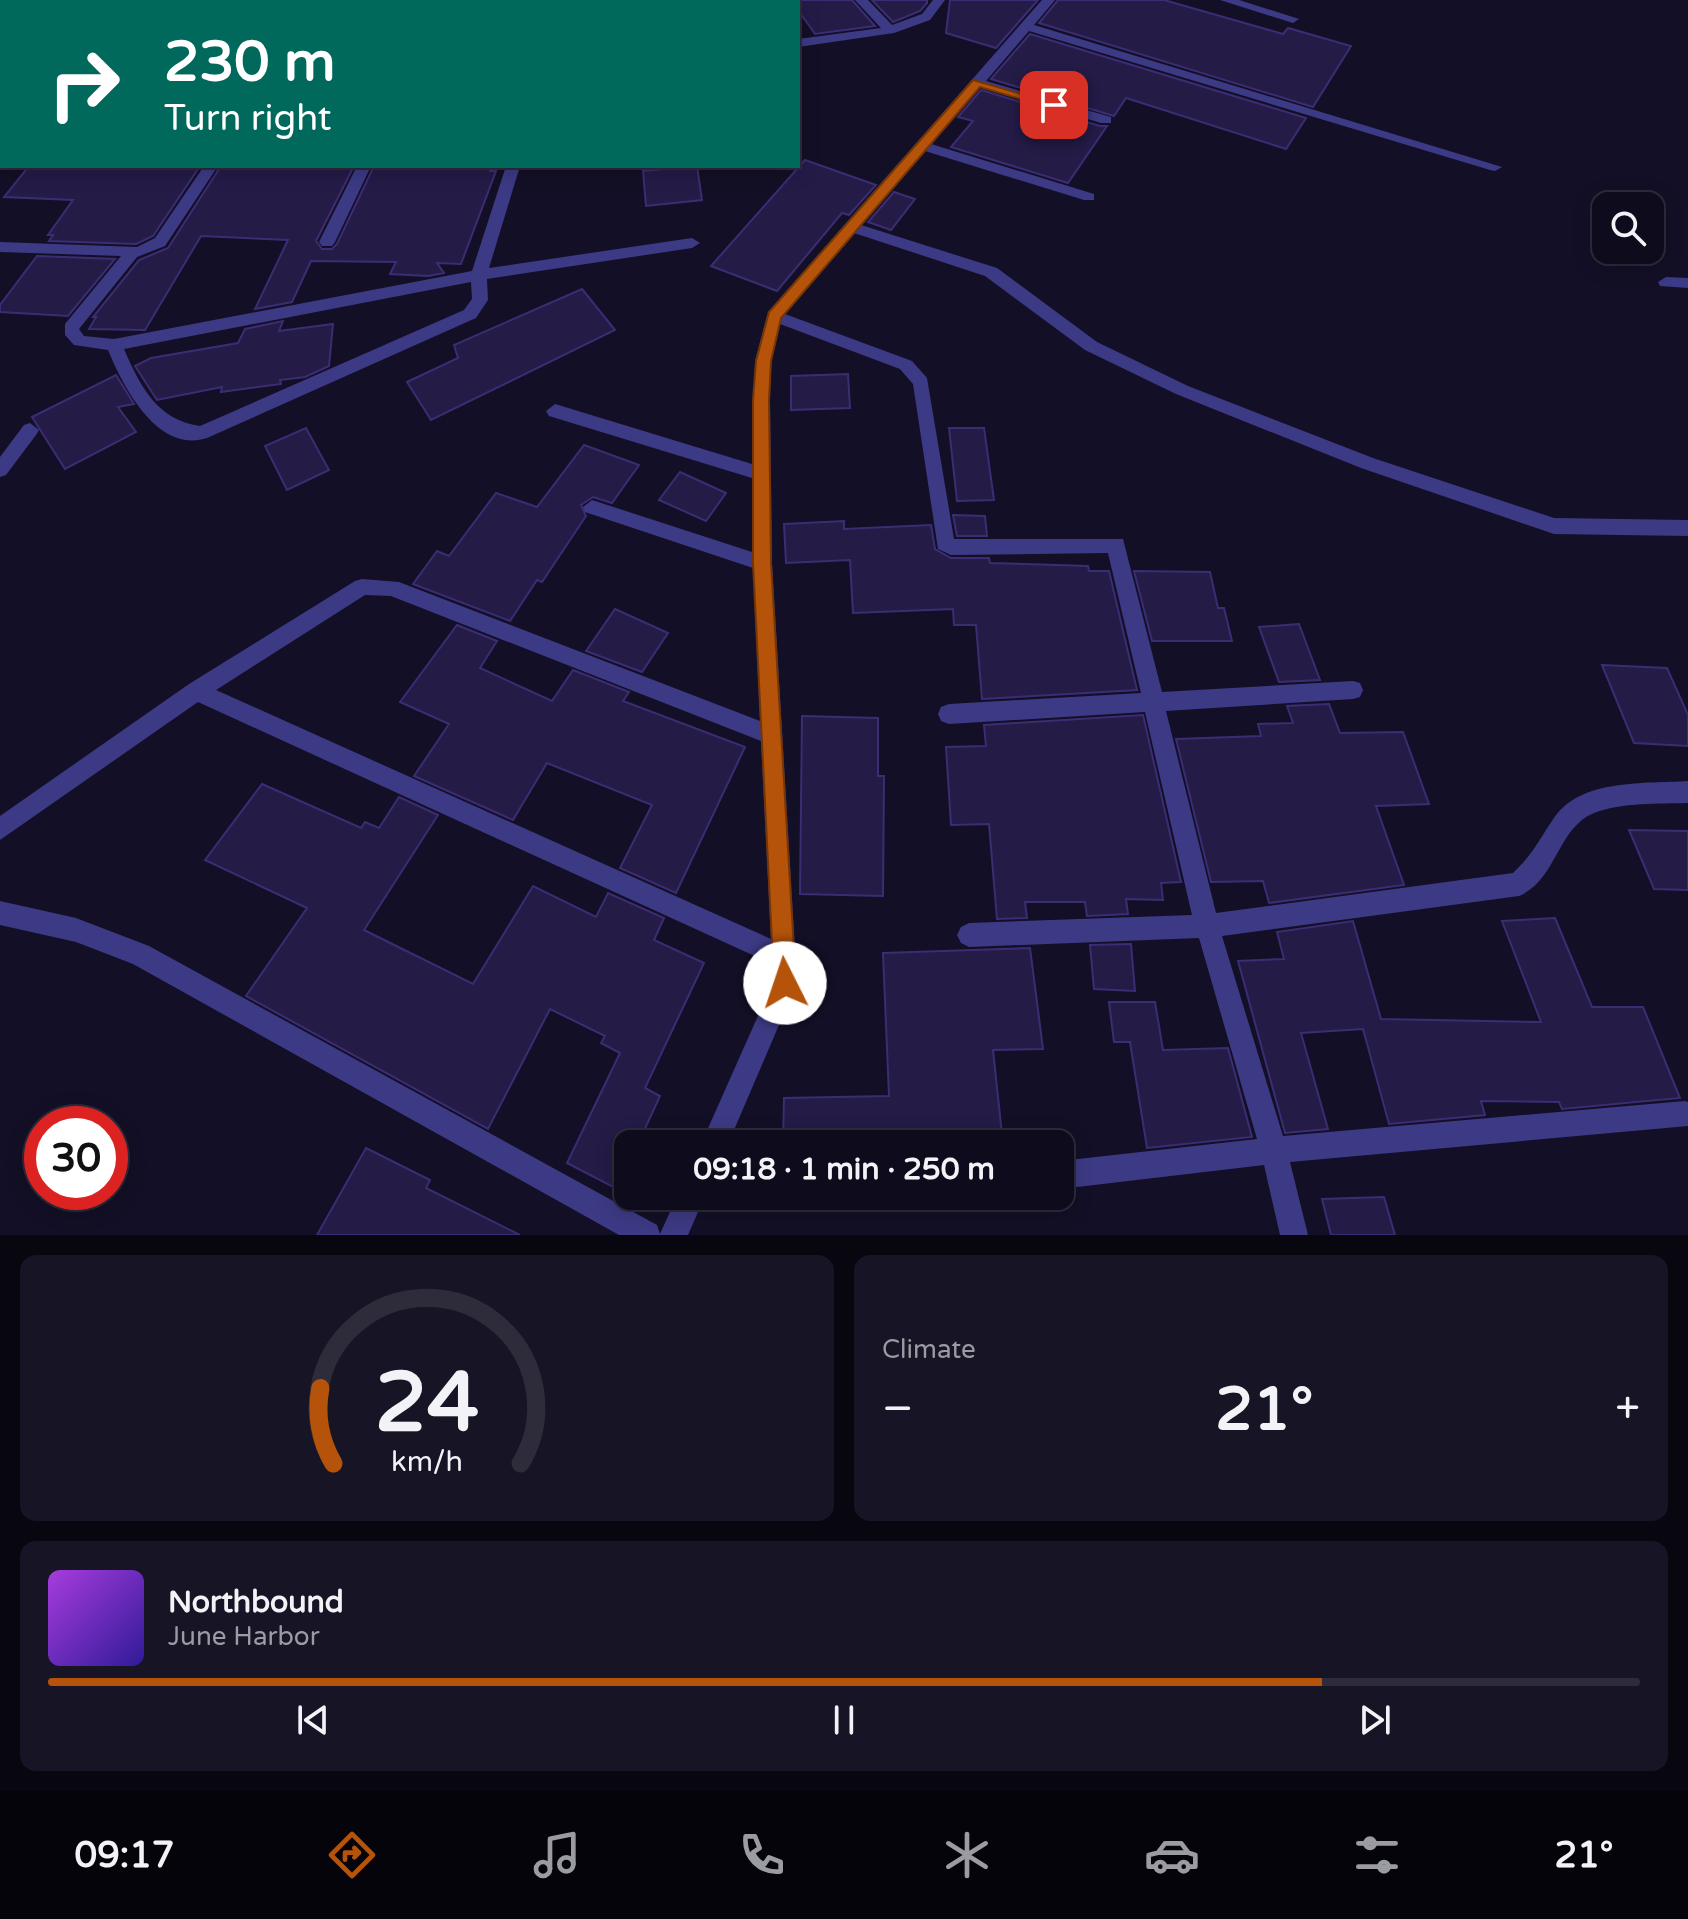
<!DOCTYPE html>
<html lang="en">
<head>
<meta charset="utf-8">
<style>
	:root { --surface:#0e0b1c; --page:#171425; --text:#f1f3f6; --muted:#9b9ba3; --line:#2e2b3b; --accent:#b45309 }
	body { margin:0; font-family:"Varela Round",sans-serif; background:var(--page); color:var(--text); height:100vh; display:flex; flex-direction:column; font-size:30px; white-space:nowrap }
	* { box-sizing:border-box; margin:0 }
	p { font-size:26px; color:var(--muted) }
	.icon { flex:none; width:44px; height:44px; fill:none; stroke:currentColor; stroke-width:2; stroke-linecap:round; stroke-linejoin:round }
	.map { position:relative; height:1235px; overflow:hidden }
	.details { display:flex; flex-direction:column; gap:20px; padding:20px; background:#08060f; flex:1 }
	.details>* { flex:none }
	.top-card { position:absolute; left:0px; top:0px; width:800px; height:168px; box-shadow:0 4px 20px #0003,0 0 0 2px var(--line); background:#00695c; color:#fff; overflow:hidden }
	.fabs { position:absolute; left:1592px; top:192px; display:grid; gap:16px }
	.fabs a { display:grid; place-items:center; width:72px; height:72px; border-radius:16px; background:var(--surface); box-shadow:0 4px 20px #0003,0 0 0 2px var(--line); font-size:40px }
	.speed { position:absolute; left:24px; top:1106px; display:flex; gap:16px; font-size:40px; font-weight:700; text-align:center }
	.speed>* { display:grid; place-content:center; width:104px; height:104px; border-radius:50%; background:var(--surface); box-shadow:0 4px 20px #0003,0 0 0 2px var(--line); line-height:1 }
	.speed .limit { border:12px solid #d22; background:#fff; color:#111 }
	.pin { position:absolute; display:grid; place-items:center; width:68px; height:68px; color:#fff; margin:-34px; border-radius:16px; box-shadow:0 4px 12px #0006 }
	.me { position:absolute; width:88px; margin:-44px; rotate:356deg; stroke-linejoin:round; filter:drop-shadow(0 0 6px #0008) }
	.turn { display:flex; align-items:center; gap:28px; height:168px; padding:0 32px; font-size:36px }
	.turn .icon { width:104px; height:104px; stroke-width:2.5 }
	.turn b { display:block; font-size:56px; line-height:68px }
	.big { font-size:60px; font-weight:700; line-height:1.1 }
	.details .tile { flex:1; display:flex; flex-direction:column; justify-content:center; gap:12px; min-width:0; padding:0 28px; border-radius:16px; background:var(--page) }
	.details .dial { align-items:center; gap:0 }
	.dial svg { height:208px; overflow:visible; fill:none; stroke:var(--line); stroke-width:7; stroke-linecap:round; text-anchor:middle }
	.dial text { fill:var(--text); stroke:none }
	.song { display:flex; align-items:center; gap:24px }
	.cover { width:96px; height:96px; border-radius:12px; background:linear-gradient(135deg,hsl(280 70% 55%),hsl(250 70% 35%)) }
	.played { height:8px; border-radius:4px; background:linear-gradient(90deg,var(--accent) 80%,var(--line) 80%) }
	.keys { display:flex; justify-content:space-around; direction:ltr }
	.heat { display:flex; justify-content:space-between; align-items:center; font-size:44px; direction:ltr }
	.details .tiles { flex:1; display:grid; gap:20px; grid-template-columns:1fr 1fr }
	.tile:last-child { grid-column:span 2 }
	.trip { position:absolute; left:614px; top:1130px; width:460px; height:80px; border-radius:16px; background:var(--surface); box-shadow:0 4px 20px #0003,0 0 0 2px var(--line); font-weight:700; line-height:80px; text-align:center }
	.menu { display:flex; height:128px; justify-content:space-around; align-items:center; background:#06040b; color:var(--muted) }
	.menu .icon { width:56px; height:56px }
	.menu .selected { color:var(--accent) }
	.menu b { font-size:36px; color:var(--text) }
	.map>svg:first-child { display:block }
</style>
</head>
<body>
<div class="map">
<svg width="1688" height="1235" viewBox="0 0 1688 1235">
	<rect width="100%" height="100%" fill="#130f26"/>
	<g fill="#241b47" stroke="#3b2d73" stroke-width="2">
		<path d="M 791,0 L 852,0 L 875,26 L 815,34 L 798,10 L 798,2 Z"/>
		<path d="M 872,0 L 927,0 L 927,3 L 920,11 L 893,22 Z"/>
		<path d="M 950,0 L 1038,0 L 996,48 L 946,33 Z"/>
		<path d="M 1058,0 L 1164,0 L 1283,34 L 1288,28 L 1351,46 L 1313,107 L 1039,23 Z"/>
		<path d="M 1030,34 L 1306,118 L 1286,149 L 1126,98 L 1114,116 L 991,79 Z"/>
		<path d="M 981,90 L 1100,126 L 1107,126 L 1068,183 L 951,147 L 973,121 L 958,117 Z"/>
		<path d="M 805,160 L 876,185 L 849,215 L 842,213 L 777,291 L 711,266 Z"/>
		<path d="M 29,166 L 200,166 L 153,236 L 136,244 L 49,241 L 53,235 L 48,235 L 73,200 L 4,197 Z"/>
		<path d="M 221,166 L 354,166 L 316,241 L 322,249 L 332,249 L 337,244 L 374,166 L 492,166 L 490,171 L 496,171 L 461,264 L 437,263 L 444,273 L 428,276 L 390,274 L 396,262 L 311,261 L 292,302 L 255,309 L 288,240 L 201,236 L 145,330 L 89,329 L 96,317 L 93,317 L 139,260 L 168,248 Z"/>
		<path d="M 697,166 L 702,200 L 646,206 L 643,171 Z"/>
		<path d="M 894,192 L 915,199 L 891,230 L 868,222 Z"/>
		<path d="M 37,256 L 115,259 L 68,316 L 0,312 L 0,305 Z"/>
		<path d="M 582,289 L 615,330 L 431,420 L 407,382 L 458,358 L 454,345 Z"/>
		<path d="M 283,321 L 279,331 L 333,324 L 329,366 L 305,377 L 280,380 L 281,384 L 221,392 L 222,387 L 157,400 L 135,366 L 151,358 L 238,343 L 245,329 Z"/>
		<path d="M 848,374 L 850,408 L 791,410 L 791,376 Z"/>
		<path d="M 116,375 L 134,404 L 118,407 L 136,432 L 65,469 L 32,417 Z"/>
		<path d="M 306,428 L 329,470 L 287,490 L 265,446 Z"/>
		<path d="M 949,428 L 984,428 L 994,500 L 957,501 Z"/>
		<path d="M 584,445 L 639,465 L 612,503 L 593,497 L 581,505 L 586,516 L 542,582 L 537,580 L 510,621 L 413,584 L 437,551 L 449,556 L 496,493 L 537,507 Z"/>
		<path d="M 680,472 L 726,493 L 706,521 L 659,500 Z"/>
		<path d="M 953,515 L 985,516 L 987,536 L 957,536 Z"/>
		<path d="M 844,521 L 844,529 L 931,525 L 935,549 L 951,558 L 989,558 L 990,563 L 1088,566 L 1089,571 L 1109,571 L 1137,690 L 982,699 L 976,625 L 954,625 L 953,609 L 853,613 L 850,560 L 786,563 L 784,524 Z"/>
		<path d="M 1134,571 L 1210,572 L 1218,608 L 1224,608 L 1232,641 L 1152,641 Z"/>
		<path d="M 615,609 L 668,633 L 642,672 L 586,651 Z"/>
		<path d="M 1299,624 L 1320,680 L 1279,682 L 1259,627 Z"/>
		<path d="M 457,625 L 497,641 L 480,668 L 552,701 L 573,670 L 629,692 L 623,701 L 745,747 L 676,893 L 620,868 L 652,805 L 547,763 L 513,820 L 414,776 L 449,724 L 400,702 Z"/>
		<path d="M 1602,665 L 1667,668 L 1688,715 L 1688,746 L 1634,743 Z"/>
		<path d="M 1329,704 L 1340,733 L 1403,732 L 1429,804 L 1376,806 L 1404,885 L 1269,903 L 1263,881 L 1211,882 L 1176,739 L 1261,736 L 1258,724 L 1293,723 L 1287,706 Z"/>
		<path d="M 1143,715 L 1181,882 L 1161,883 L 1163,900 L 1126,899 L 1128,914 L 1087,916 L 1085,902 L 1025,902 L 1027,918 L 997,919 L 989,824 L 951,825 L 946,747 L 986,746 L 984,725 Z"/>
		<path d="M 802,716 L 878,718 L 878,776 L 884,776 L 883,896 L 800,894 Z"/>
		<path d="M 262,784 L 361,828 L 365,822 L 379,828 L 399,797 L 438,815 L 364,930 L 473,984 L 533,886 L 596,917 L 608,893 L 664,918 L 654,940 L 704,963 L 645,1088 L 660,1096 L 638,1144 L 628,1144 L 628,1166 L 617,1189 L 567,1163 L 620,1053 L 601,1043 L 605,1036 L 550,1009 L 488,1129 L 246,996 L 307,908 L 205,860 Z"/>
		<path d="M 1629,830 L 1688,831 L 1688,890 L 1654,889 Z"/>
		<path d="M 1555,918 L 1592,1007 L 1643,1007 L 1680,1098 L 1562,1109 L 1559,1102 L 1481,1101 L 1485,1115 L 1389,1124 L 1363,1029 L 1301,1033 L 1328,1129 L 1285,1133 L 1238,961 L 1284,959 L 1277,932 L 1353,921 L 1381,1019 L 1541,1022 L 1502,921 Z"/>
		<path d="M 1131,944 L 1135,991 L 1094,989 L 1090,945 Z"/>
		<path d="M 1030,948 L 1043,1049 L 993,1050 L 1003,1144 L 783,1144 L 784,1098 L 889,1096 L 883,953 Z"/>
		<path d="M 1109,1002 L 1155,1002 L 1163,1050 L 1228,1048 L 1252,1137 L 1147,1148 L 1130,1042 L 1114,1042 Z"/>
		<path d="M 366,1148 L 430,1180 L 426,1188 L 520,1235 L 317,1235 Z"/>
		<path d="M 1384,1197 L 1395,1235 L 1331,1235 L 1322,1199 Z"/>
	</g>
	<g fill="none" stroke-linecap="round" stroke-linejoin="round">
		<g fill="#3d3a85" fill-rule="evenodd">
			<path d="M 627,0 L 653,0 L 626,2 Z"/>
			<path d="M 855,0 L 868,0 L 892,25 L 922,14 L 933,0 L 945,0 L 930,20 L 894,33 L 798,47 L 798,39 L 881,28 Z"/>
			<path d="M 1042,0 L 1055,0 L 1034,25 L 1502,167 L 1495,171 L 1490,170 L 1029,31 L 986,81 L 1111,117 L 1111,123 L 1101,123 L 980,87 L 931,144 L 1094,194 L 1094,200 L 1084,200 L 925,151 L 861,225 L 997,268 L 1097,342 L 1188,386 L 1373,458 L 1554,518 L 1688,520 L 1688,536 L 1554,534 L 1361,468 L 1176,394 L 1085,350 L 985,276 L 854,233 L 785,314 L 912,361 L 927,378 L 954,539 L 1123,539 L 1162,692 L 1353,681 L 1360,683 L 1363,690 L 1360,697 L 1353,699 L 1166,711 L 1216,913 L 1513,873 C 1535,852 1538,841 1554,818 C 1581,778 1646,784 1688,781 L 1688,803 C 1658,804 1623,802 1594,813 C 1557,828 1557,880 1519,896 L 1222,936 L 1283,1136 L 1685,1101 L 1688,1102 L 1688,1126 L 1290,1162 L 1308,1235 L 1280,1235 L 1264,1165 L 1060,1189 L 1060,1161 L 1257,1139 L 1199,938 L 969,947 L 961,943 L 957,935 L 961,927 L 969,923 L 1192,915 L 1145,712 L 949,724 L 941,721 L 938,714 L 941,707 L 949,704 L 1141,693 L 1108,553 L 951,555 L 938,549 L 913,384 L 900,369 L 780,324 L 771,361 L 770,400 L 772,563 L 797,983 L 728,1144 L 701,1144 L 773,982 L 772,964 L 198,702 L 0,840 L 0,816 L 189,684 L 355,581 L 362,579 L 399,582 L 760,721 L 753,568 L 585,512 L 583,507 L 592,500 L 752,552 L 752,478 L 549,416 L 546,411 L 555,404 L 752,464 L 755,361 L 768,312 ZM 365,595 L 391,596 L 761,741 L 771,939 L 216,690 Z"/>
			<path d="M 1220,0 L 1239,0 L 1299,19 L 1293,23 Z"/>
			<rect x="0" y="59" width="2" height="8"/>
			<path d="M 204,166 L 218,166 L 165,246 L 137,257 L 79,329 L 84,336 L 114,339 L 472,271 L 506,166 L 520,166 L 489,268 L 692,238 L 700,243 L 692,248 L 487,279 L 488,300 L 476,318 L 207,438 C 157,454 123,386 108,350 L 74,345 L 65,335 L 65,324 L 121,256 L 0,252 L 0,242 L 137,247 L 155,238 ZM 471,282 L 472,299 L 464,310 L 200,426 C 157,420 140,386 124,349 Z"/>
			<path d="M 357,166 L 371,166 L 335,242 L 332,246 L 322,246 L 319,242 Z"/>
			<path d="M 1666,277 L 1688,278 L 1688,288 L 1660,286 L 1658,282 Z"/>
			<path d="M 30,423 L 39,430 L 36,435 L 6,475 L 0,477 L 0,457 L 24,425 Z"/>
			<path d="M 0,901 L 76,918 L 149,946 L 657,1225 L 660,1234 L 677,1196 L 705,1196 L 688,1235 L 619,1235 L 133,964 L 76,942 L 0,925 Z"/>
		</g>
		<g fill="#6f6bff" fill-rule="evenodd">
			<path d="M 99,0 L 112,0 L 98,2 Z"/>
			<path d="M 129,0 L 142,0 L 128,2 Z"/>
			<path d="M 0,117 L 2,117 L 0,127 Z"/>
			<path d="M 0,160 L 2,166 L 8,166 L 0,170 Z"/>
		</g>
	</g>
	<path fill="#b45309" stroke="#753606" stroke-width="2" d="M 973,80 L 1060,105 L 1054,109 L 980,87 L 781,318 L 771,361 L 769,400 L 771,563 L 796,983 L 793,991 L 785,995 L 777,991 L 774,983 L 753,563 L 753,400 L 756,361 L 769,312 Z"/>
</svg>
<div class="fabs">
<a><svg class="icon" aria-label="search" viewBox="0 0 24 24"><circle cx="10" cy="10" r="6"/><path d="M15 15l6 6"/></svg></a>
</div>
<div class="speed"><div class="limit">30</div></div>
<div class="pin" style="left:1054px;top:105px;background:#d93025"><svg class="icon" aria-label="arrive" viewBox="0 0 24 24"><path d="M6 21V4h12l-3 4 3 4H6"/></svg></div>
<svg class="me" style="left:785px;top:983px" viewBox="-20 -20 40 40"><circle r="19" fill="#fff"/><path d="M0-13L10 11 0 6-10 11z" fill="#b45309"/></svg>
<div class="trip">09:18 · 1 min · 250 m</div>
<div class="top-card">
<div class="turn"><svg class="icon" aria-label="right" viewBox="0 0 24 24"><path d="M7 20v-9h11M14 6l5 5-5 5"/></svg><div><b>230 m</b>Turn right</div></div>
</div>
</div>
<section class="details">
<div class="tiles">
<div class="tile dial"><svg viewBox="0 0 100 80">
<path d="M14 69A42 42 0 1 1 86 69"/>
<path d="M14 69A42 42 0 0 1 9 40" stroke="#b45309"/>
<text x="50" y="56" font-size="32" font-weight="700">24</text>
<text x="50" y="72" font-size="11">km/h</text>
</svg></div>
<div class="tile"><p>Climate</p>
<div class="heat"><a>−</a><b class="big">21°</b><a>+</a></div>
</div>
<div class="tile">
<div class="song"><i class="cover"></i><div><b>Northbound</b><p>June Harbor</p></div></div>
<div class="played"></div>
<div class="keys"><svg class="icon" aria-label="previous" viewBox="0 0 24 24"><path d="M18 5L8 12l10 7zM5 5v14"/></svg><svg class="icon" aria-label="pause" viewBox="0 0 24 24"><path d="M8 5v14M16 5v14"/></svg><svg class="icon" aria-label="next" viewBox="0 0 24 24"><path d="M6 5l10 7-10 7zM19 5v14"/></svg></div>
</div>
</div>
</section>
<nav class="menu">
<b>09:17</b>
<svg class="icon selected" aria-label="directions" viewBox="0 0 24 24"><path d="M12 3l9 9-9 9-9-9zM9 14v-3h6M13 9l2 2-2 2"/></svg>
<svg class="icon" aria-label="music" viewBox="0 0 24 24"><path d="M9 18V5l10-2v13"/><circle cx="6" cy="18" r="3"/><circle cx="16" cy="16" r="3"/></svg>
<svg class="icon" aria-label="phone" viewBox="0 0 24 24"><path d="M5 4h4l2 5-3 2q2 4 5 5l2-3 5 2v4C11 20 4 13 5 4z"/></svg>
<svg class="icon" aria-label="climate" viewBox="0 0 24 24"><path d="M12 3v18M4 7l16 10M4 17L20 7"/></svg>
<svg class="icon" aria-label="car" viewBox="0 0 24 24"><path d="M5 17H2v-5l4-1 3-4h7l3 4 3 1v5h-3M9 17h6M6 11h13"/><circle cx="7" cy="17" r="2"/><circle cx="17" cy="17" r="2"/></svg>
<svg class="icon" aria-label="filters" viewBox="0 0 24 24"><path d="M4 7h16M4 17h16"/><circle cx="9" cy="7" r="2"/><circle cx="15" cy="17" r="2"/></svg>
<b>21°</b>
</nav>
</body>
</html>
